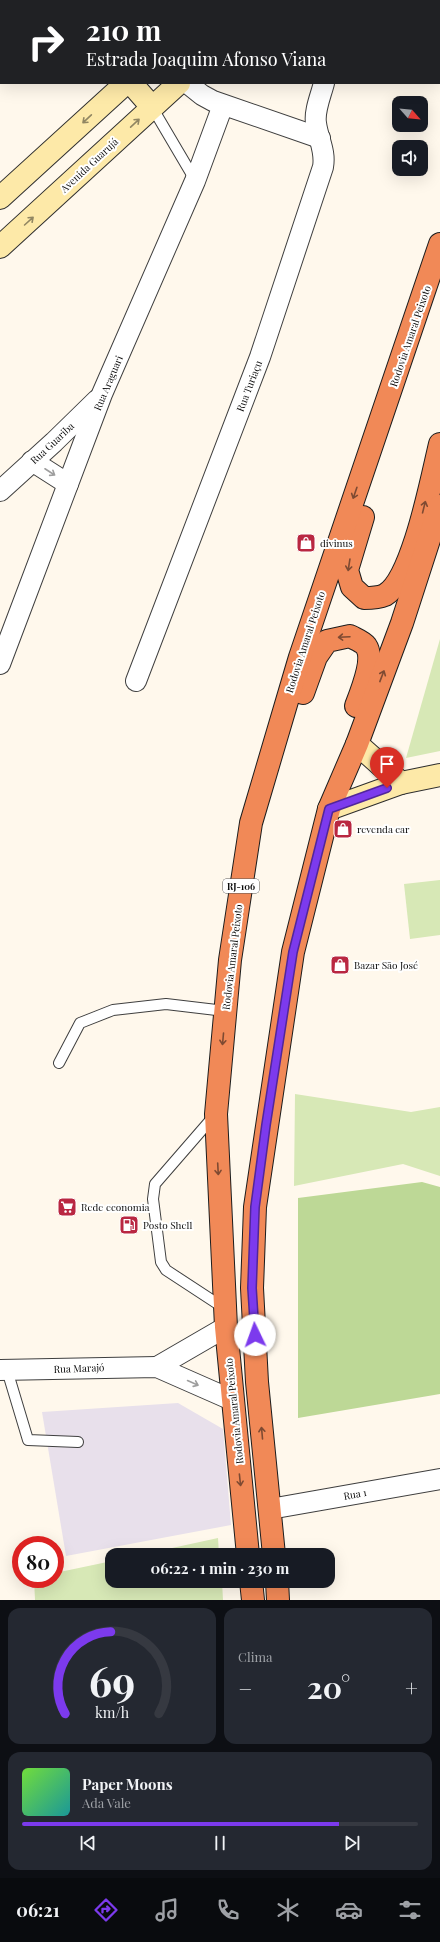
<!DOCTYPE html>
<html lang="pt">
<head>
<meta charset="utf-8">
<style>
	:root { --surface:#171b24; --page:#242831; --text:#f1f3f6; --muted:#9ea1a6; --line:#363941; --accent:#7c3aed }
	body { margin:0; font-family:"Playfair Display",serif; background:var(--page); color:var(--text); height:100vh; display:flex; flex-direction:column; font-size:15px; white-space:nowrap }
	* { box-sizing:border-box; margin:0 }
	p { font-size:13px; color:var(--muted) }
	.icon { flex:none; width:22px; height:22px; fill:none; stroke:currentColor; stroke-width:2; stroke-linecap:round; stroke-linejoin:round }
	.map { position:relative; height:1600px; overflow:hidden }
	.sheet { display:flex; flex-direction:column; gap:8px; padding:8px; background:#0d0f14; flex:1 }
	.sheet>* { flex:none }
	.banner { position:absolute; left:0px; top:0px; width:440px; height:84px; box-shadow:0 4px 16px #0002; background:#202124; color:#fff; overflow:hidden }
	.needle { width:26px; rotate:117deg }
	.tools { position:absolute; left:392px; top:96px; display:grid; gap:8px }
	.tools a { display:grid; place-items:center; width:36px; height:36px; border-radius:8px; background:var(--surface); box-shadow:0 4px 16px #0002; font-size:20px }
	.speed { position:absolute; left:12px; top:1536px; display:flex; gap:8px; font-size:20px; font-weight:700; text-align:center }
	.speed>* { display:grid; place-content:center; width:52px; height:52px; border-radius:50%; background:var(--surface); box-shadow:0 4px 16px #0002; line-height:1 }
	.speed .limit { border:6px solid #d22; background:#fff; color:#111 }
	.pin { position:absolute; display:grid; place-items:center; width:34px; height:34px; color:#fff; margin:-41px -17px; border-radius:50% 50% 50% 0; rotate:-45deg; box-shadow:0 0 4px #0007 }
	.pin .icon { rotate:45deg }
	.me { position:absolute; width:44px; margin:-22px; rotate:357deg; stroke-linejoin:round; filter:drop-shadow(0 0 3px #0008) }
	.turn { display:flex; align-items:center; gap:14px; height:84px; padding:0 20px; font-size:18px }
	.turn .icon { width:52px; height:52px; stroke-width:2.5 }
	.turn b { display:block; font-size:28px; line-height:34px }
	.big { font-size:30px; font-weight:700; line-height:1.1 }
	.sheet .widget { flex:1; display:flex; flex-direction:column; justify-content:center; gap:6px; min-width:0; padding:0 14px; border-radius:12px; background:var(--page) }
	.sheet .dial { align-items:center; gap:0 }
	.dial svg { height:104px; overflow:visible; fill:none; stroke:var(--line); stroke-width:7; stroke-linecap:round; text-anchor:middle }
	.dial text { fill:var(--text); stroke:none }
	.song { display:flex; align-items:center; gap:12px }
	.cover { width:48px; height:48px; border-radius:6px; background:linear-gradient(135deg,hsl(100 70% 55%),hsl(180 70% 35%)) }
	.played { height:4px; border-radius:2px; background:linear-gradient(90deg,var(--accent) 80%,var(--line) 80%) }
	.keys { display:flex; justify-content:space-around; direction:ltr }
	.heat { display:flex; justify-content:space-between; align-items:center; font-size:22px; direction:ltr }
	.sheet .tiles { flex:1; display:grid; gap:8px; grid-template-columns:1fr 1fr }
	.widget:last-child { grid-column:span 2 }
	.trip { position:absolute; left:105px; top:1548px; width:230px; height:40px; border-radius:12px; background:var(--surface); box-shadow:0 4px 16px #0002; font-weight:700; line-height:40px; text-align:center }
	.menu { display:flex; height:64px; justify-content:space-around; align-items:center; background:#090b0e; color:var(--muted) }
	.menu .icon { width:28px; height:28px }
	.menu .on { color:var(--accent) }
	.menu b { font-size:18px; color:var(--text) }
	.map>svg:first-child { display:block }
</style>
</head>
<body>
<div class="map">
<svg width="440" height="1600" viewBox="0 0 440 1600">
	<rect width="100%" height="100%" fill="#fff8ec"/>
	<path fill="#e8e0eb" d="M 178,1403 L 223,1429 L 231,1525 L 66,1556 L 42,1412 Z"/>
	<g fill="#d7e8b6">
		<path d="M 440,639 L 440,751 L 406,758 Z"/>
		<path d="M 440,880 L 440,935 L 410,939 L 404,884 Z"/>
		<path d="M 295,1094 L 411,1112 L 440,1107 L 440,1176 L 403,1164 L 294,1186 Z"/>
		<path d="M 218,1538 L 219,1555 L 140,1555 Z"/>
		<path d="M 112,1561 L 112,1581 L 222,1581 L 223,1600 L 35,1600 L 34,1579 L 55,1579 L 55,1573 Z"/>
	</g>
	<path fill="#bdd896" d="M 422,1182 L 440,1187 L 440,1394 L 298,1418 L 298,1198 Z"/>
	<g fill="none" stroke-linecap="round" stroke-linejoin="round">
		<defs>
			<g id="lane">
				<path d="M 152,107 L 195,180"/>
				<path d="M 59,1063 L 80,1023 L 113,1010 L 166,1004 L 225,1011"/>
				<path d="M 214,1116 L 155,1184 L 153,1199 L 161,1262 L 166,1270 L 224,1308"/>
				<path d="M 7,1370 L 28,1440 L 78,1442"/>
			</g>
			<g id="street">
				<path d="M 352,1 L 353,0"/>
				<path d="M 187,83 L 202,95 L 213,101 L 320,138"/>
				<path d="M 32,461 L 68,484"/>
				<path d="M 0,491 L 54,442 L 97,400"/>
				<path d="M 0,664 L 102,394 L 195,181 L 223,105"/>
				<path d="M 136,681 L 260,357 L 323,167 C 326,151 318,139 316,123 C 314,111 321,95 324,83"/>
				<path d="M 157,1367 L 226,1327"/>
				<path d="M 0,1370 L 157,1367 L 232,1400"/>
				<path d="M 270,1509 L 440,1479"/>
			</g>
			<g id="secondary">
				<path d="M 215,1 L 216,0"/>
				<path d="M 268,1 L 269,0"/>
				<path d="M 131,83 L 152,107"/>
				<path d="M 0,198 L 126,83"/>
				<path d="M 0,247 L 179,83"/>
				<path d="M 357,744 L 401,783"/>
				<path d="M 329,809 L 401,783 L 440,775"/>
			</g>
			<g id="highway">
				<path d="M 363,517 L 347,570 L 352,587 L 364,598 C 371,598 378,598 385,595 C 413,579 432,477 440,444"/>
				<path d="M 303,693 L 316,657 L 327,641 L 350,636 C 355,639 362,641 366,646 C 375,659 361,693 356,706"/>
				<path d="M 248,1555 L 226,1327 L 216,1114 L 230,960 L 251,823 L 300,657 L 440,244"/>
				<path d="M 274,1555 L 257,1382 L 252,1288 L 255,1207 L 293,952 L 329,809 L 357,744 L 402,623 L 440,506"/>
				<path d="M 251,1581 L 253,1600"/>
				<path d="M 277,1581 L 278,1600"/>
			</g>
		</defs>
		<use href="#lane" stroke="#3f3f3f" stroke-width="12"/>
		<use href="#street" stroke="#3f3f3f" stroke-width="22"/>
		<use href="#secondary" stroke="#2e2e2e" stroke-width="24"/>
		<use href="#highway" stroke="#1d1d1d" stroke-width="24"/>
		<use href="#lane" stroke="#fff" stroke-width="10"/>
		<use href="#street" stroke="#fff" stroke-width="20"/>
		<use href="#secondary" stroke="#fde9a8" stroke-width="22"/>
		<use href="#highway" stroke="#f18957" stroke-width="22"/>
	</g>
	<defs><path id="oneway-shaft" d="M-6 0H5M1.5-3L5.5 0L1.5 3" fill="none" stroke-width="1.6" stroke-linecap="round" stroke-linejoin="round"/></defs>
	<g stroke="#918662">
		<use href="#oneway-shaft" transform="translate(87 119) rotate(137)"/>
		<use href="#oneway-shaft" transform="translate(135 123) rotate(-43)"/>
		<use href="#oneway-shaft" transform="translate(29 221) rotate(-42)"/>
	</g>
	<g stroke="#9e9e9e">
		<use href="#oneway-shaft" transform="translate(50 472) rotate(33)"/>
		<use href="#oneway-shaft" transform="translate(193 1383) rotate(24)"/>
	</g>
	<g stroke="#7e4a32">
		<use href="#oneway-shaft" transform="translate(355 493) rotate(109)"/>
		<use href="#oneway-shaft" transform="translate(424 507) rotate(-76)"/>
		<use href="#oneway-shaft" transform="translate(349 565) rotate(99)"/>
		<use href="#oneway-shaft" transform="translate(344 637) rotate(177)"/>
		<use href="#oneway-shaft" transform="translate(382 676) rotate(-69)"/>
		<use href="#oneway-shaft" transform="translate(223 1039) rotate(95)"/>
		<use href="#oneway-shaft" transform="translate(218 1169) rotate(87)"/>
		<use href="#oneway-shaft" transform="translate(262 1433) rotate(-95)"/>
		<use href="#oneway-shaft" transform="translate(240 1480) rotate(84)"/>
	</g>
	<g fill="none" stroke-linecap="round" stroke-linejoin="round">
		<defs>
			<path id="route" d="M 255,1335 L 252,1288 L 255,1207 L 266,1125 L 293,952 L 329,809 L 387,788"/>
		</defs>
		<use href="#route" stroke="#51269a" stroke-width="10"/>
		<use href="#route" stroke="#7c3aed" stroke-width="7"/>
	</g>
	<defs>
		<symbol id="shop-square" viewBox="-11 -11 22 22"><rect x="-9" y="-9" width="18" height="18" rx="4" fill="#b92741" stroke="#fff"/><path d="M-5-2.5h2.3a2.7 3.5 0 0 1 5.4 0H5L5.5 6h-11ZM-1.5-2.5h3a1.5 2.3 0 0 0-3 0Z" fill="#fff"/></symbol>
		<symbol id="supermarket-square" viewBox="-11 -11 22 22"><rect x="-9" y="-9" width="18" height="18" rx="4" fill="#b92741" stroke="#fff"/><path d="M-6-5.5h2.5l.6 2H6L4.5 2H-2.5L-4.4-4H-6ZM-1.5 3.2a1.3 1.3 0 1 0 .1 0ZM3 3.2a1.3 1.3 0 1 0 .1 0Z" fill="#fff"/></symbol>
		<symbol id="fuel-square" viewBox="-11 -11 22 22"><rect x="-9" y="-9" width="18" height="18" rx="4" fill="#b92741" stroke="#fff"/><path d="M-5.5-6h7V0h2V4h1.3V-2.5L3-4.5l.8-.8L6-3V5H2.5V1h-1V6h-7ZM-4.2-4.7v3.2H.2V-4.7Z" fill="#fff"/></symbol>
	</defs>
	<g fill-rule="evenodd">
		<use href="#shop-square" x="295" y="532" width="22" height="22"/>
		<use href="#shop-square" x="332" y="818" width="22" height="22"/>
		<use href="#shop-square" x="329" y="954" width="22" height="22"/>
		<use href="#supermarket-square" x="56" y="1196" width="22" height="22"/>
		<use href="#fuel-square" x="118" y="1214" width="22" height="22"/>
	</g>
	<g text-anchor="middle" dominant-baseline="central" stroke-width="4" stroke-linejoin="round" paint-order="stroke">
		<rect fill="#fff" stroke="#555" stroke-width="1" x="223" y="879" width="36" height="14" rx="3"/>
		<g font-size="9" font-weight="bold" fill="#0c0c0c">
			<text x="241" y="886">RJ-106</text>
		</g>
		<g font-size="10" fill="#0c0c0c" stroke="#fff">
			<text transform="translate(89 165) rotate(-43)">Avenida Guarujá</text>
			<text transform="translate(410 336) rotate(-71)">Rodovia Amaral Peixoto</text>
			<text transform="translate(108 383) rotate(-67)">Rua Araguari</text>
			<text transform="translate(249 386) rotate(-69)">Rua Turiaçu</text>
			<text transform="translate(52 443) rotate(-43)">Rua Guariba</text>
			<text transform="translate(305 642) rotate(-72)">Rodovia Amaral Peixoto</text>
			<text transform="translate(232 957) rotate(-83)">Rodovia Amaral Peixoto</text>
			<text transform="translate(79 1368) rotate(-2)">Rua Marajó</text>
			<text transform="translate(234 1411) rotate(-96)">Rodovia Amaral Peixoto</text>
			<text transform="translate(355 1494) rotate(-10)">Rua 1</text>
		</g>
		<g font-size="10" fill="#0c0c0c" stroke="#fff" text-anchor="start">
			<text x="320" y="543">divinus</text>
			<text x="357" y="829">revenda car</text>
			<text x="354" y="965">Bazar São José</text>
			<text x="81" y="1207">Rede economia</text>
			<text x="143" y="1225">Posto Shell</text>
		</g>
	</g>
</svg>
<div class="tools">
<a><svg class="needle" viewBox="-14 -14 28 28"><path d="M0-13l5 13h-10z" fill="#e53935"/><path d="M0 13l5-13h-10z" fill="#9ea1a6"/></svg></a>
<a><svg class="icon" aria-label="sound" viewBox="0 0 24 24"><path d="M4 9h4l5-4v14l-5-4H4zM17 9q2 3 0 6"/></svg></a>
</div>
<div class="speed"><div class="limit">80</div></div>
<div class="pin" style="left:387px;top:788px;background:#d93025"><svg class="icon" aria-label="arrive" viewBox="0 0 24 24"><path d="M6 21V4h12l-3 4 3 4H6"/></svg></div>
<svg class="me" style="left:255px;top:1335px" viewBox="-20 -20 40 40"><circle r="19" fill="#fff"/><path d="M0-13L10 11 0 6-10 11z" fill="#7c3aed"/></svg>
<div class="trip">06:22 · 1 min · 230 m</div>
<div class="banner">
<div class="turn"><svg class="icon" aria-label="right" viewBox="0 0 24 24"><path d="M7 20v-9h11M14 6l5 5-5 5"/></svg><div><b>210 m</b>Estrada Joaquim Afonso Viana</div></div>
</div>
</div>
<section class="sheet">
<div class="tiles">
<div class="widget dial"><svg viewBox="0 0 100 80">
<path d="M14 69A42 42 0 1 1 86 69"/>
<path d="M14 69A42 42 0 0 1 49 6" stroke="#7c3aed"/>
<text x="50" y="56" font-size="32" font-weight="700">69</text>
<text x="50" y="72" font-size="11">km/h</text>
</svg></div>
<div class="widget"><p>Clima</p>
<div class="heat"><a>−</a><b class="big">20°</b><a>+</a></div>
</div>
<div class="widget">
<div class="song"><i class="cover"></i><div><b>Paper Moons</b><p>Ada Vale</p></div></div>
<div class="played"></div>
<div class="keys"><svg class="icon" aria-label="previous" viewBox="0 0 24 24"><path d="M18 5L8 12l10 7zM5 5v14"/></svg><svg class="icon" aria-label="pause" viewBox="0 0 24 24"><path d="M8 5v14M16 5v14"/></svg><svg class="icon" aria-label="next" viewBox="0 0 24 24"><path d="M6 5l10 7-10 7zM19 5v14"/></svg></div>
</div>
</div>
</section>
<nav class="menu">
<b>06:21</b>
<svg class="icon on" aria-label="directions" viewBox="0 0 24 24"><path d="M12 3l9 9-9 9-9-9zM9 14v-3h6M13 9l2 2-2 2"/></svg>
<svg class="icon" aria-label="music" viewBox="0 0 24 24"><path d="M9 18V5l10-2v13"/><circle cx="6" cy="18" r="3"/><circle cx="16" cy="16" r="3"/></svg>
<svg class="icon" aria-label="phone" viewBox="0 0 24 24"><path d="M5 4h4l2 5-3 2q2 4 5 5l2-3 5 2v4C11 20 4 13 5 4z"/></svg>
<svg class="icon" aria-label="climate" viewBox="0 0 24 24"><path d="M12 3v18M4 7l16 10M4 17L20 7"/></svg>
<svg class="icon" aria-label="car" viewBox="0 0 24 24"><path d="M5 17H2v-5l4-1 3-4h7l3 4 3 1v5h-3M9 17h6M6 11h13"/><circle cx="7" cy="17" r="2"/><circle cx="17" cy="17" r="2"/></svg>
<svg class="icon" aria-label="filters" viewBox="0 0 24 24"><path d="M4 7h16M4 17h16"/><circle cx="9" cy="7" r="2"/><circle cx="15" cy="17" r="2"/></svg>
</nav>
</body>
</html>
